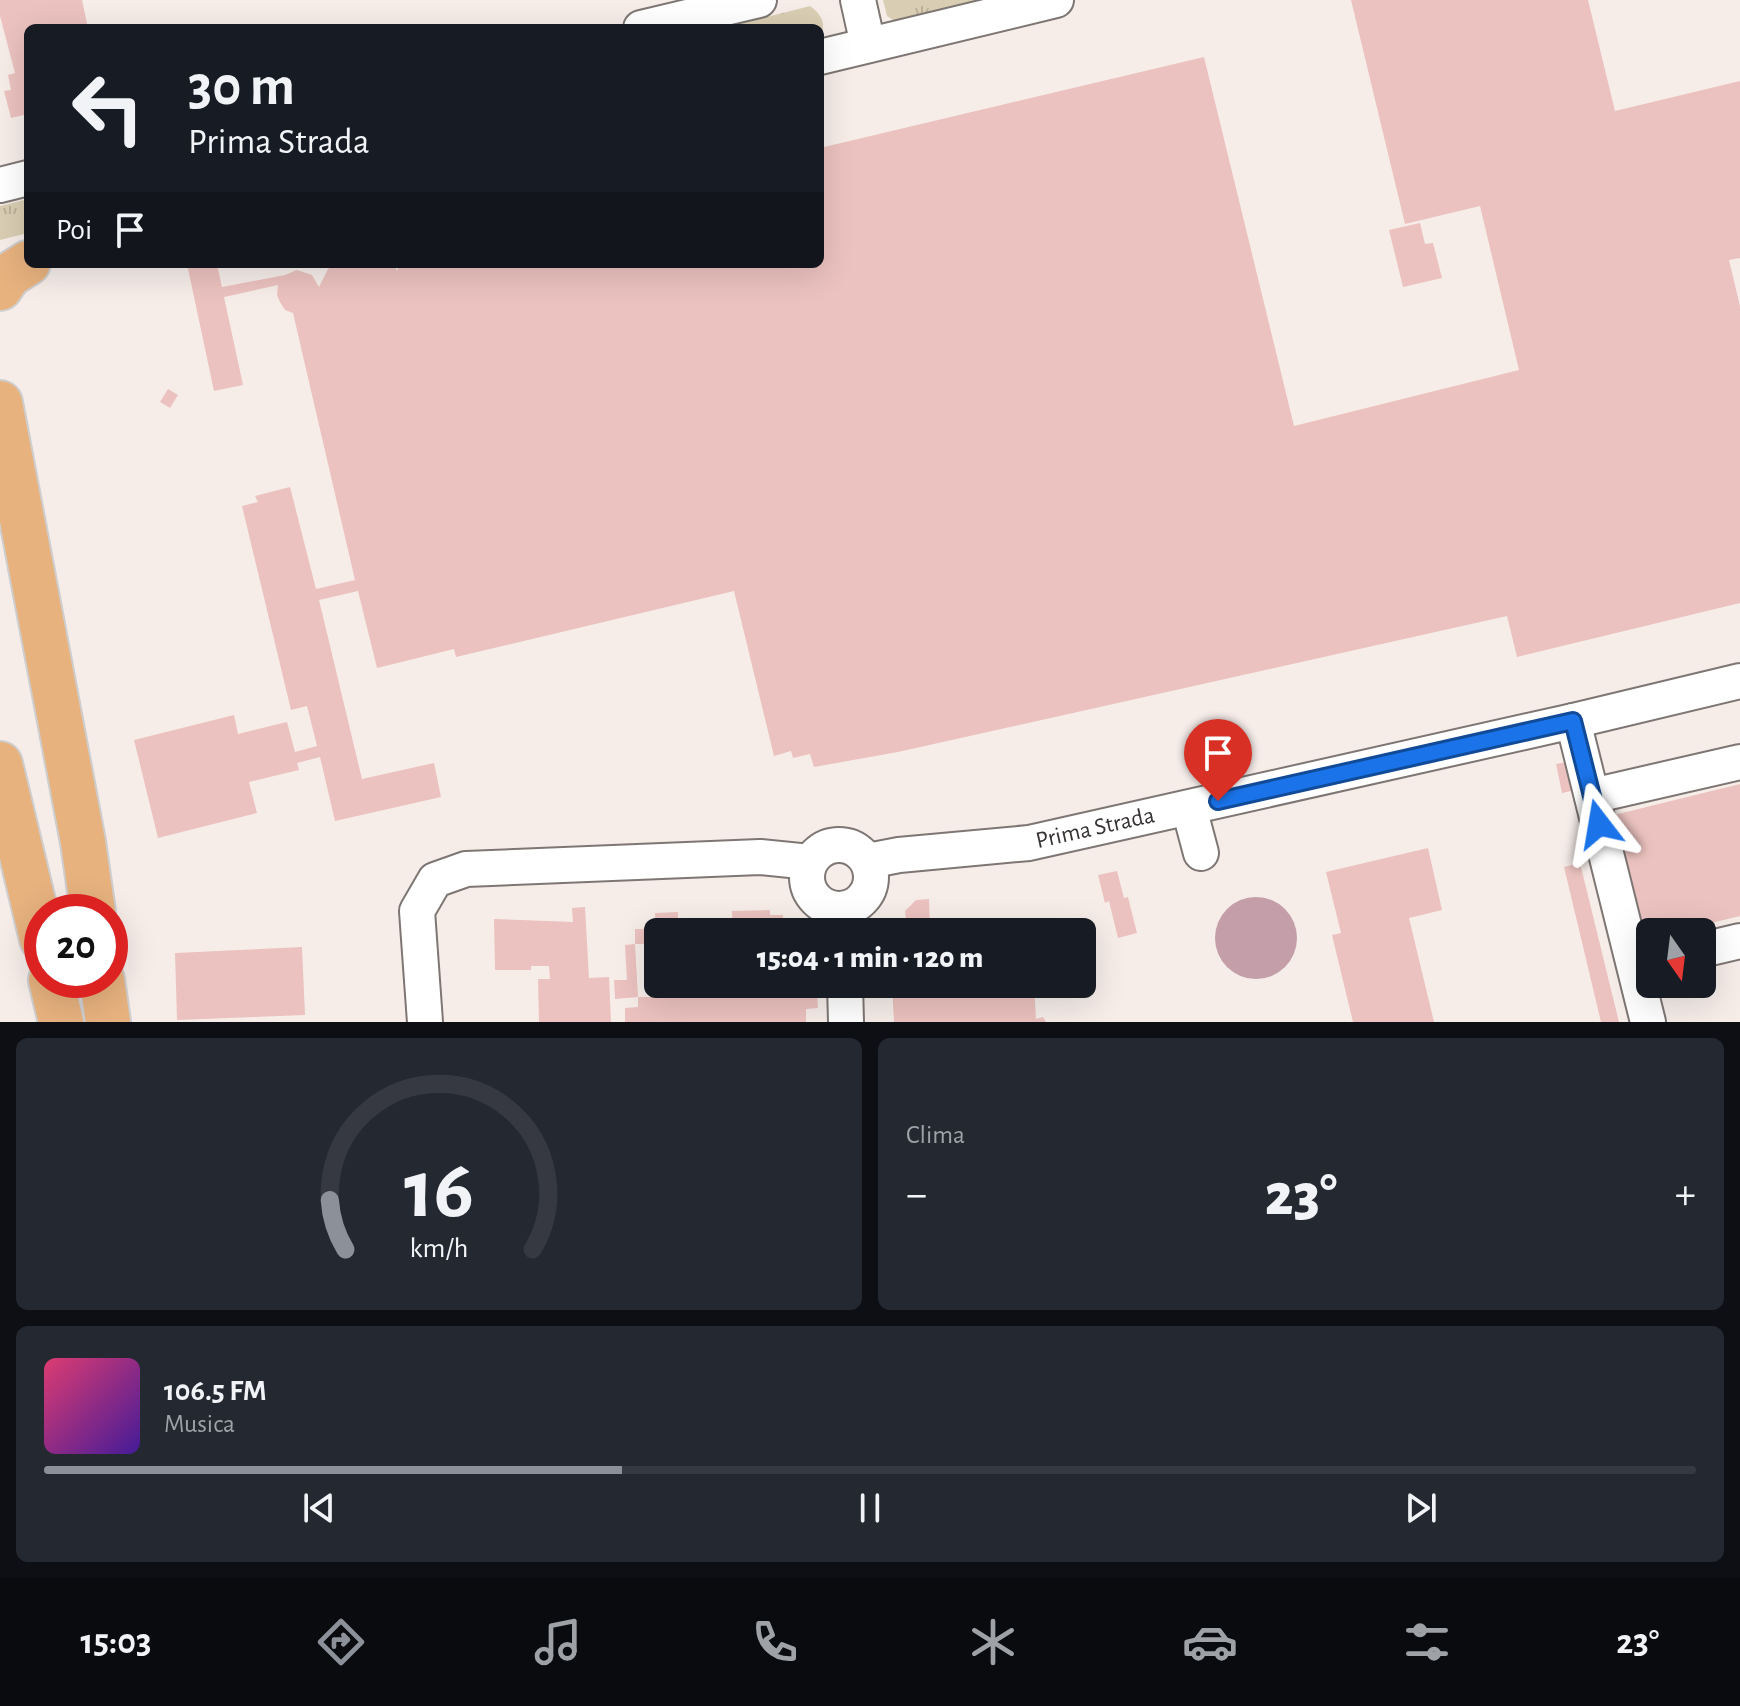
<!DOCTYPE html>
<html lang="it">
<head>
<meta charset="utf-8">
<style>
	:root { --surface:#171b24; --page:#242831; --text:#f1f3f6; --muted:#9ea1a6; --line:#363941; --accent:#8c9099 }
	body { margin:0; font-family:"Alegreya Sans",sans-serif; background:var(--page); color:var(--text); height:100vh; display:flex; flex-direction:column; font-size:30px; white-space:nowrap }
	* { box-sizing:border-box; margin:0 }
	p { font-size:26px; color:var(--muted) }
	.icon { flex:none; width:44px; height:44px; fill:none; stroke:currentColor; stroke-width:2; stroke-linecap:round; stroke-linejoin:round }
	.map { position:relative; height:1022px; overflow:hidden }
	.drawer { display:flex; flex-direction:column; gap:16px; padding:16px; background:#0d0f14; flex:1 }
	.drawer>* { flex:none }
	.top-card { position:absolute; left:24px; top:24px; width:800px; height:244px; border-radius:12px; box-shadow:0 8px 32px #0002; background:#171b24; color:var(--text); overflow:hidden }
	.needle { width:52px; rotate:166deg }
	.fabs { position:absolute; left:1636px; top:918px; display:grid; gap:16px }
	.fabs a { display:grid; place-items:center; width:80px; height:80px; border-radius:12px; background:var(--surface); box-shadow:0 8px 32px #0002; font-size:40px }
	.speed { position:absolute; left:24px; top:894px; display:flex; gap:16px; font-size:40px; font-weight:700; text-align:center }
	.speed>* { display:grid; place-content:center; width:104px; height:104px; border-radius:50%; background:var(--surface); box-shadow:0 8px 32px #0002; line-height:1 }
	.speed .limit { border:12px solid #d22; background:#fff; color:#111 }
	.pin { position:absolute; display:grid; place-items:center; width:68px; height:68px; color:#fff; margin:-82px -34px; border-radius:50% 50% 50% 0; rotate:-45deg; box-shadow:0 0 8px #0007 }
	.pin .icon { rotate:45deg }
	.me { position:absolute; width:88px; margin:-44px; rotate:346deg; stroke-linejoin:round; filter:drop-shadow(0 0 6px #0008) }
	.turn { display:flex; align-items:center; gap:28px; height:168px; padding:0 32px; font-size:36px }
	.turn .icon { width:104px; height:104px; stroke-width:2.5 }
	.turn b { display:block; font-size:56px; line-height:68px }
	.then { display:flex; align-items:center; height:76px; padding:0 32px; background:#0003; gap:16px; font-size:30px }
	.big { font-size:60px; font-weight:800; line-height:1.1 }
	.drawer .tile { flex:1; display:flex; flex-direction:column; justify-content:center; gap:12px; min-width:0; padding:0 28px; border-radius:12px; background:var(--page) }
	.drawer .dial { align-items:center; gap:0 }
	.dial svg { height:208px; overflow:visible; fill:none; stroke:var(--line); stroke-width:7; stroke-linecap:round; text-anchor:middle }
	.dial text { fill:var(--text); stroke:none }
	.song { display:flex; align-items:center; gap:24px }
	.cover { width:96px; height:96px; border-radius:12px; background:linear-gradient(135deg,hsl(340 70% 55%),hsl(260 70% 35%)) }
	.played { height:8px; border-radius:4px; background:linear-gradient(90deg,var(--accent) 35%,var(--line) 35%) }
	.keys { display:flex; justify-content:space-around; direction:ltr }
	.heat { display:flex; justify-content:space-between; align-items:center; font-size:44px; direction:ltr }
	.drawer .tiles { flex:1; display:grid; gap:16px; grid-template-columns:1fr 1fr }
	.tile:last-child { grid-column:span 2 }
	.trip { position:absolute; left:644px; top:918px; width:452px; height:80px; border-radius:12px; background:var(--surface); box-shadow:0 8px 32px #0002; font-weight:800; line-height:80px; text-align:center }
	.tab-bar { display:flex; height:128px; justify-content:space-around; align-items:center; background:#090b0e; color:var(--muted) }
	.tab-bar .icon { width:56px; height:56px }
	.tab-bar .active { color:var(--accent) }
	.tab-bar b { font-size:36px; color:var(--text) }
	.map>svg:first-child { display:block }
</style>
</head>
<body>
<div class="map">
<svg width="1740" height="1022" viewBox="0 0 1740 1022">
	<defs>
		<pattern id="grass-tufts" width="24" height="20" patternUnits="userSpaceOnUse" patternTransform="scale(2)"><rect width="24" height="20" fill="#d9ceb3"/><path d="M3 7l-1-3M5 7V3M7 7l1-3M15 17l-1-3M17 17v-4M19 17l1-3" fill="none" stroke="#bbb19a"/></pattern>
	</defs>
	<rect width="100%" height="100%" fill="#f6ede9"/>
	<g fill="url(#grass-tufts)">
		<path d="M 883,0 L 987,0 L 896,22 L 887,16 Z"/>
		<path d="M 810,6 C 821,14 827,23 820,36 L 820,28 L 723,28 Z"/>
		<path d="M 28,199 L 28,233 L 0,240 L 0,206 Z"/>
	</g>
	<circle fill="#c49ea9" cx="1256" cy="938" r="41"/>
	<g fill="#ebc2bf">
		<path d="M 0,0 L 82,0 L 88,28 L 28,28 L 28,114 L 11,118 L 4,91 L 11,90 L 8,75 L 15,73 L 0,16 Z"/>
		<path d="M 1351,0 L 1588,0 L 1615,111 L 1740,81 L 1740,258 L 1729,260 L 1740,306 L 1740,603 L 1517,657 L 1507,616 L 898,752 L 814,767 L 810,754 L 793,758 L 791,751 L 774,756 L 734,591 L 456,657 L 454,649 L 377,668 L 358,591 L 319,600 L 362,779 L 434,763 L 441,797 L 335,821 L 320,757 L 297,763 L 299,770 L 249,782 L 257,813 L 158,838 L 134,740 L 234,715 L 238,734 L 287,722 L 295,752 L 317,746 L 307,706 L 291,710 L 242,506 L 258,502 L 255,496 L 290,487 L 316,589 L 355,580 L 293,313 L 285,310 L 280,302 L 277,295 L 278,285 L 224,297 L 243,385 L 214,391 L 187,264 L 217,264 L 222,287 L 285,275 L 297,270 L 312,275 L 319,287 L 328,269 L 336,264 L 393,264 L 397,271 L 399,264 L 820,264 L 820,148 L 1204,57 L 1294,426 L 1519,370 L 1480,206 L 1405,224 Z"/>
		<path d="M 1420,223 L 1425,244 L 1433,243 L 1442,278 L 1403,287 L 1389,230 Z"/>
		<path d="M 168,389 L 178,395 L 170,408 L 160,402 Z"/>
		<path d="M 1574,761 L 1580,789 L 1562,793 L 1556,764 Z"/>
		<path d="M 1740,784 L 1740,916 L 1674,932 L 1650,932 L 1650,938 L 1643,939 L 1614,815 Z"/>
		<path d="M 1428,848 L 1442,910 L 1409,918 L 1434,1022 L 1353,1022 L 1332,935 L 1341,933 L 1326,872 Z"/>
		<path d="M 1580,863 L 1619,1022 L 1601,1022 L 1564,867 Z"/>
		<path d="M 1117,871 L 1124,898 L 1128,897 L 1137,933 L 1118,938 L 1109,901 L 1105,903 L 1098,875 Z"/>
		<path d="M 929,899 L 930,932 L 891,932 L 890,922 L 906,922 L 905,911 L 916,900 Z"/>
		<path d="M 585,907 L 589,978 L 609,977 L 611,1022 L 539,1022 L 538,979 L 550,979 L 549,966 L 531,966 L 531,970 L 495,970 L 494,919 L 573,922 L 572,908 Z"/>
		<path d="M 770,910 L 770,915 L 783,915 L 784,932 L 733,932 L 732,911 Z"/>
		<path d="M 678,912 L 678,932 L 656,932 L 655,913 Z"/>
		<rect x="635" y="929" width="9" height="15"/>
		<path d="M 635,944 L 638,997 L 615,999 L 614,980 L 627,980 L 625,945 Z"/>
		<path d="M 302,947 L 305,1015 L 177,1020 L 175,953 Z"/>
		<path d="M 657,984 L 805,984 L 805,994 L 817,993 L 818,1008 L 806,1009 L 806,1022 L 625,1022 L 625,1008 L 638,1007 L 638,997 L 657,997 Z"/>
		<path d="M 892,984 L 1034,984 L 1036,1019 L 1043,1017 L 1046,1022 L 894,1022 Z"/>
	</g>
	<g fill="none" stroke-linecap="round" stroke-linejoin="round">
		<defs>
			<g id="minor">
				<path d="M 858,0 L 868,45"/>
				<path d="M 641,28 L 759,0"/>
				<path d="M 820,57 L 1056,0"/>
				<path d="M 0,185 L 28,178"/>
				<path d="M 1573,721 L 1648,1022"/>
				<path d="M 1592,796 L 1740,762"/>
				<path d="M 1189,808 L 1201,853"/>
				<circle cx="839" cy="877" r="32"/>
				<path id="s1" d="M 868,861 L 899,855 L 1029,843 L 1573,721 L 1740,681"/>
				<path d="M 1702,950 L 1740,941"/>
				<path d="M 845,984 L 846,1022"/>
				<path d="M 425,1022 L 417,911 L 435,880 L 466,869 L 760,857 L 810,862"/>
			</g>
			<g id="highway">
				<path d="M 0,288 L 9,275 L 28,263"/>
				<path d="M 0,403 L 83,842 L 93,912"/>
				<path d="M 0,764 L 42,939"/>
				<path d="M 51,980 L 61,1022"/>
				<path d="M 102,980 L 108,1022"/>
			</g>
		</defs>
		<use href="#minor" stroke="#7e7673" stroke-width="38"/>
		<use href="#highway" stroke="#cfcece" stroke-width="48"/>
		<use href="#minor" stroke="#fff" stroke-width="34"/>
		<use href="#highway" stroke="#e7b27e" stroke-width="44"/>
	</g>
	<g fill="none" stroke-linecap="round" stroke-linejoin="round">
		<defs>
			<path id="route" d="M 1218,801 L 1573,721 L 1599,824"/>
		</defs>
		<use href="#route" stroke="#114b97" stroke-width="20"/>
		<use href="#route" stroke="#1a73e8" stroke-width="14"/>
	</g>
	<g text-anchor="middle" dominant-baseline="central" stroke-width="8" stroke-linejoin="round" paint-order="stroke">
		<g font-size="24" fill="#363332" stroke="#f6ede9">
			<text stroke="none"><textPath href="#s1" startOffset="230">Prima Strada</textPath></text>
		</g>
	</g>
</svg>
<div class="fabs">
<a><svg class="needle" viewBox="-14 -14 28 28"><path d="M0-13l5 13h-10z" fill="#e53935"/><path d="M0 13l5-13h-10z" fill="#9ea1a6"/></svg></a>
</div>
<div class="speed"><div class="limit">20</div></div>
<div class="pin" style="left:1218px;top:801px;background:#d93025"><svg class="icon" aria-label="arrive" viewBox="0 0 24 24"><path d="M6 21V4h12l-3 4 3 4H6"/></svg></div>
<svg class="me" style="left:1599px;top:824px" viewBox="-20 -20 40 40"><path d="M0-17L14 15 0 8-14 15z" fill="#1a73e8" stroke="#fff" stroke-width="4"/></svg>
<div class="trip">15:04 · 1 min · 120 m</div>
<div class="top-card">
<div class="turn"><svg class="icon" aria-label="left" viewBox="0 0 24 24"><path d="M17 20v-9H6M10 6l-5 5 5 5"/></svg><div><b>30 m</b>Prima Strada</div></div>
<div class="then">Poi<svg class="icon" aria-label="arrive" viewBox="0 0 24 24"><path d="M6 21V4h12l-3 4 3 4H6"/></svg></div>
</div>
</div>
<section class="drawer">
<div class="tiles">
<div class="tile dial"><svg viewBox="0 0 100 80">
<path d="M14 69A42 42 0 1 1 86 69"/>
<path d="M14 69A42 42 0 0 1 8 50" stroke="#8c9099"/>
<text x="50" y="56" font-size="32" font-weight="700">16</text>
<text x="50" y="72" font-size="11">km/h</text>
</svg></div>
<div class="tile"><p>Clima</p>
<div class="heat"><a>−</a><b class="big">23°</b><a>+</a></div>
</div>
<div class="tile">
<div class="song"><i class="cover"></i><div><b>106.5 FM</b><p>Musica</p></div></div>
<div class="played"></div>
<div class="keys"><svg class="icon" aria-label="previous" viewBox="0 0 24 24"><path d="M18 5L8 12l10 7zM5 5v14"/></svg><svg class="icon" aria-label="pause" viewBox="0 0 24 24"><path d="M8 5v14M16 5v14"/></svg><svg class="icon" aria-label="next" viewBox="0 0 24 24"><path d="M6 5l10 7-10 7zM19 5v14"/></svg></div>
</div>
</div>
</section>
<nav class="tab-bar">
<b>15:03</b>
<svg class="icon active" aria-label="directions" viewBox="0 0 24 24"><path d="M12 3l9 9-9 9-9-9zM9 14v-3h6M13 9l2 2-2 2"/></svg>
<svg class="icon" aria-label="music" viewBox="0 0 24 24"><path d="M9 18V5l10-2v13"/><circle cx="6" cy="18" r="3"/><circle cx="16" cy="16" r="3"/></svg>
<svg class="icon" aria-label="phone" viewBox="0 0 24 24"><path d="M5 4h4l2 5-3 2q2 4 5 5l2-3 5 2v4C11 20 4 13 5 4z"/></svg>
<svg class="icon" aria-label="climate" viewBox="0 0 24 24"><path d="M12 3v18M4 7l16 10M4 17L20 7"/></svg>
<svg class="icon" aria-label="car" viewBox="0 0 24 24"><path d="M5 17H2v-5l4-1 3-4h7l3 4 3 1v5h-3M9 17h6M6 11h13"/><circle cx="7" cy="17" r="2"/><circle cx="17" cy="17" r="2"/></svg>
<svg class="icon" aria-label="filters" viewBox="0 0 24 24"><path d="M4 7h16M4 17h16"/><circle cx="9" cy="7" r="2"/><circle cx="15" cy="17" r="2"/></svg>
<b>23°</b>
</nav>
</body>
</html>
